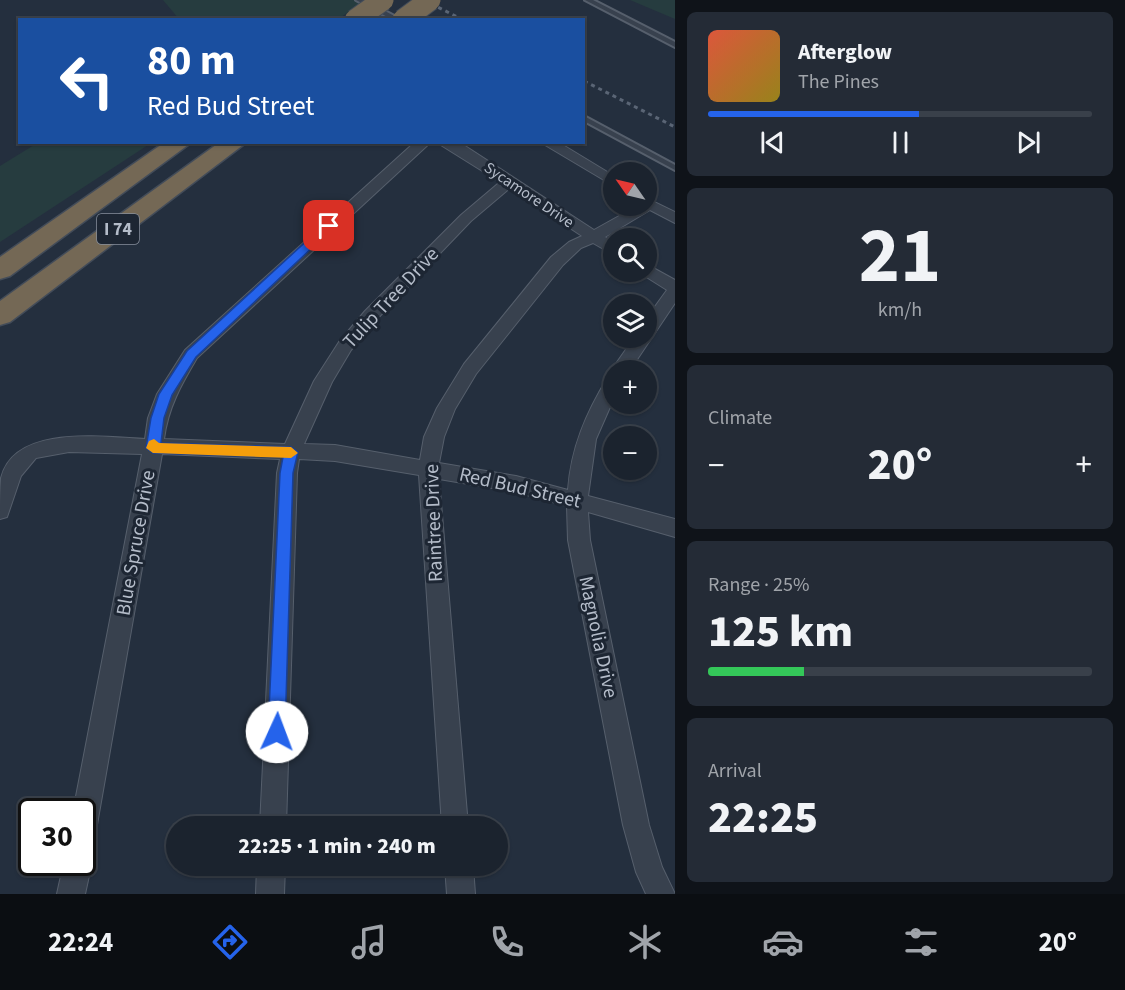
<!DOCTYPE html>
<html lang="en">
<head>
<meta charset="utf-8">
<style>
	:root { --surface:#1b232e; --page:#242b36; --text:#f1f3f6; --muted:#a0a4aa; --line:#39404a; --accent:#2563eb }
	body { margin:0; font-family:"Source Sans 3",sans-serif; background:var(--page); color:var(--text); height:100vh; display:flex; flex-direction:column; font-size:22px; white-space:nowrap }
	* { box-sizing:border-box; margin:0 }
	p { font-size:20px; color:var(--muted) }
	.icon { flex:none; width:33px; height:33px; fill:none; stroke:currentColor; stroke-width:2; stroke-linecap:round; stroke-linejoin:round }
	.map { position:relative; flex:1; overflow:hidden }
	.panel { display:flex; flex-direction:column; gap:12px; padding:12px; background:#0f1319; width:450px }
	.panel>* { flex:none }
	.banner { position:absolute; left:18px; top:18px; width:567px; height:126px; border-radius:0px; box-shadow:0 2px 4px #0004,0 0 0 2px var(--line); background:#1a4fa0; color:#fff; overflow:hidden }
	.needle { width:39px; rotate:304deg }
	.fabs { position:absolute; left:603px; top:162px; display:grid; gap:12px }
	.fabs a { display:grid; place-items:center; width:54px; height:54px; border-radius:50%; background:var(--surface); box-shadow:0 2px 4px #0004,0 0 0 2px var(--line); font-size:30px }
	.speed { position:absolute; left:18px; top:798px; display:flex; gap:12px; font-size:30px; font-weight:700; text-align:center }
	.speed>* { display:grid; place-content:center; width:78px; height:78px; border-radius:50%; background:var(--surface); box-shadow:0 2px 4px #0004,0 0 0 2px var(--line); line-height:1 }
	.speed .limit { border:3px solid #111; border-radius:9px; background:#fff; color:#111 }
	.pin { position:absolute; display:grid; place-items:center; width:51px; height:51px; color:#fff; margin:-26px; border-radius:12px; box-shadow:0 3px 9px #0006 }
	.me { position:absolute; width:66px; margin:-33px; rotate:2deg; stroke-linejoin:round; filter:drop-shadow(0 0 4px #0008) }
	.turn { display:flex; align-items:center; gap:21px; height:126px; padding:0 30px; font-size:27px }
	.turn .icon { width:78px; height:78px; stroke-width:2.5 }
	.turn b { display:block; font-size:42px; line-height:51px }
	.big { font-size:45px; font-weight:800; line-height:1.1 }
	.panel .widget { flex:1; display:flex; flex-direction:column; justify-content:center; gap:9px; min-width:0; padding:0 21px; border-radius:9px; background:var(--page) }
	.panel .dial { align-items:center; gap:0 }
	.dial b { font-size:78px; line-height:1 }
	.song { display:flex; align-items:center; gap:18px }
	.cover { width:72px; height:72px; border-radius:9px; background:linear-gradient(135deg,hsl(10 70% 55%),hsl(50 70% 35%)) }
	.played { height:6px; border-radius:3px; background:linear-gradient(90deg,var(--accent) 55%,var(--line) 55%) }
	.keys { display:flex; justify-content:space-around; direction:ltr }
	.heat { display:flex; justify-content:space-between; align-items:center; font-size:33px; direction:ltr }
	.charge { height:9px; border-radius:4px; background:linear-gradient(90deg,#34c759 25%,var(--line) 0) }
	.trip { position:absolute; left:166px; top:816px; width:342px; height:60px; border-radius:30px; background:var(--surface); box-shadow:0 2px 4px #0004,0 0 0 2px var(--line); font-weight:800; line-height:60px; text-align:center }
	.tab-bar { display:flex; height:96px; justify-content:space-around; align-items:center; background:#0b0e12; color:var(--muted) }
	.tab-bar .icon { width:42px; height:42px }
	.tab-bar .active { color:var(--accent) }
	.tab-bar b { font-size:27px; color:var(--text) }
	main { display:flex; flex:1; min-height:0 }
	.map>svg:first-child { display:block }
</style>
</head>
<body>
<main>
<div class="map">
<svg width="675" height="894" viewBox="0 0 675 894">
	<rect width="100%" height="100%" fill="#242f3e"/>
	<g fill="#263c3f">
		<path d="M 163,0 L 365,0 L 337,20 L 179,19 Z"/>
		<path d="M 630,0 L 675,0 L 675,19 Z"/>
		<path d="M 39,142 L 151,142 L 151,143 L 0,242 L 0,166 Z"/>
	</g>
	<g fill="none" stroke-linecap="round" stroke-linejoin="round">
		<defs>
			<g id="lane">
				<path d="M 356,0 L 364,0 L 402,20 L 393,20 Z"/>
				<path d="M 585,0 L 593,0 L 675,42 L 675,47 Z"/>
				<path d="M 584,116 L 675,165 L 675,170 L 584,121 Z"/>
			</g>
			<g id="street">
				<path d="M 415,142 L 431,142 L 197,358 C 181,385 168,408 164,439 L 285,444 L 314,381 L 339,342 L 365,311 L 461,215 L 500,182 L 436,142 L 459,142 L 594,230 L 637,206 L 646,206 L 646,198 L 675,212 L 675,223 L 650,210 L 605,237 L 614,243 L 614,255 L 593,243 L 581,248 L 563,265 L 476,374 L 455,409 L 444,437 L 439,463 L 516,476 L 568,490 C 571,448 586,413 608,377 L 614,376 L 614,398 L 596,439 L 588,496 L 675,519 L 675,537 L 588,512 L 590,540 L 649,825 L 662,867 L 675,894 L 646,894 L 636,872 L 623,825 L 568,540 L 567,506 L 516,492 L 439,479 L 468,826 L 442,826 L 419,475 L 335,461 L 299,459 L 297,473 L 286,826 L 260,826 L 277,473 L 280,459 L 162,454 L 95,836 L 92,846 L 82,849 L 82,812 L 73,812 L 142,454 L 69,452 L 36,458 L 21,476 L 7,517 L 0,519 C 0,506 0,491 1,478 C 14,424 103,437 145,439 L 148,418 L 157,394 L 185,350 ZM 510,188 L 582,236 L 569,242 L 551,257 L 464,364 L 437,408 L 424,437 L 420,460 L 335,445 L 304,444 L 332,382 L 351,350 L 377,319 L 471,221 Z"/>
				<path d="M 540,142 L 558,142 L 614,176 L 614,186 Z"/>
				<path d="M 646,264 L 675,280 L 675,303 L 630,370 L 614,370 L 614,373 L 612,370 L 615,365 L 634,338 L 646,338 L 646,319 L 667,290 L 640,273 L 646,272 Z"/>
				<path d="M 82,850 L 88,852 L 92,862 L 85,894 L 57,894 L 64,862 L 82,862 Z"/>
				<path d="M 257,866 L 285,866 L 284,894 L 256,894 Z"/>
				<path d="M 445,866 L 473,866 L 475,894 L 447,894 Z"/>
			</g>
			<g id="highway">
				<path d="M 165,142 L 192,142 L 10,276 L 0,279 L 0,257 Z"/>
				<path d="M 220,142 L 247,142 L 10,322 L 0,325 L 0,301 Z"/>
			</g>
		</defs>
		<use href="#lane" stroke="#565f6c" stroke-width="4"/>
		<use href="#street" stroke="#565f6c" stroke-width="2"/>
		<use href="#highway" stroke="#434c59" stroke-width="3"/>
		<use href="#lane" fill="#38414e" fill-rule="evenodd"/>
		<use href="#street" fill="#38414e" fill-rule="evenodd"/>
		<use href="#highway" fill="#746855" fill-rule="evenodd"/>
		<g stroke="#5a6575" stroke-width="3" stroke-dasharray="4 4" stroke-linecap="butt">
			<path d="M 424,0 L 463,20"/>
			<path d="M 584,81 L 675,127"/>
		</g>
		<defs>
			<g id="highway-bridge">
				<path d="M 355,20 L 383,0"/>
				<path d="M 403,20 L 430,0"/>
			</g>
		</defs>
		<use href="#highway-bridge" stroke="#434c59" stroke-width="23" stroke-linecap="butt"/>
		<use href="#highway-bridge" stroke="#746855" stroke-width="21"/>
	</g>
	<path fill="#2563eb" stroke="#184099" stroke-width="1.5" d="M 329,223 L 334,226 L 333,228 L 196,357 L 172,395 L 164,418 L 161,443 L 291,447 L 298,452 L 293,473 L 285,732 L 283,738 L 277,741 L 270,738 L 268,732 L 280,473 L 283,457 L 153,453 L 146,448 L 151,418 L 159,394 L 187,351 L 325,224 Z"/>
	<path fill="#f59e0b" d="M 154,439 L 159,443 L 291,447 L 298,453 L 291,458 L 153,453 L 146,448 L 149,441 Z"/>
	<g text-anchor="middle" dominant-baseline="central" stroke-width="6" stroke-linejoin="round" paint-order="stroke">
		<g font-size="16" fill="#b4bcc9" stroke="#1d2633">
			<text transform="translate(529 195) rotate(34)">Sycamore Drive</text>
		</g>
		<rect fill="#1d2633" stroke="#878f9c" stroke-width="1.5" x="97" y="214" width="42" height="30" rx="4.5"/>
		<g font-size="18" font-weight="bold" fill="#b4bcc9">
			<text x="118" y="229">I 74</text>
		</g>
		<g font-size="20" fill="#b4bcc9" stroke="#1d2633">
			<text transform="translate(391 298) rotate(-47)">Tulip Tree Drive</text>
			<text transform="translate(520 488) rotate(13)">Red Bud Street</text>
			<text transform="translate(434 523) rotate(-92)">Raintree Drive</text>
			<text transform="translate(136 543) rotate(-80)">Blue Spruce Drive</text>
			<text transform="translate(598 637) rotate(78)">Magnolia Drive</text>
		</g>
	</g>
</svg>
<div class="fabs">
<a><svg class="needle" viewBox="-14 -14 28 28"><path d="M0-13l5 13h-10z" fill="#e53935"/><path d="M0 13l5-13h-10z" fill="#a0a4aa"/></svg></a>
<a><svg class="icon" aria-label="search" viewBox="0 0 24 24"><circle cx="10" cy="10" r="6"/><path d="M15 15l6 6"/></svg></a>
<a><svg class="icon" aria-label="layers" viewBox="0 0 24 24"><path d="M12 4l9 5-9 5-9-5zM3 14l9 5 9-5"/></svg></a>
<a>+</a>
<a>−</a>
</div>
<div class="speed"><div class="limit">30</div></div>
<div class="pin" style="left:329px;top:226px;background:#d93025"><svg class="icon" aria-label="arrive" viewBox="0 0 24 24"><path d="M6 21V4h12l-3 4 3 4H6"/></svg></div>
<svg class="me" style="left:277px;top:732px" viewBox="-20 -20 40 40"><circle r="19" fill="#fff"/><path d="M0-13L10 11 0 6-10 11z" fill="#2563eb"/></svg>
<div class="trip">22:25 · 1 min · 240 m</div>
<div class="banner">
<div class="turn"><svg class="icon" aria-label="left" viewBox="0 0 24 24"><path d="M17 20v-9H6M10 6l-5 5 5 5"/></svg><div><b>80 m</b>Red Bud Street</div></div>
</div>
</div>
<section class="panel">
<div class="widget">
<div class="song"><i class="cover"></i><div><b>Afterglow</b><p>The Pines</p></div></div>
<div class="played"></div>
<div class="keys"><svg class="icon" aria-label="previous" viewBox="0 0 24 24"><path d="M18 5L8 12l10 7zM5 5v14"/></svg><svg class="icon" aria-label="pause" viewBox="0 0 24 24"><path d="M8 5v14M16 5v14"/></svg><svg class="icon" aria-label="next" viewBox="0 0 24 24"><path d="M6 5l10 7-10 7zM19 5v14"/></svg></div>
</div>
<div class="widget dial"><b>21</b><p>km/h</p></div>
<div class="widget"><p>Climate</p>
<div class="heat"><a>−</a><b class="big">20°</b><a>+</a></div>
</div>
<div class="widget"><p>Range · 25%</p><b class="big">125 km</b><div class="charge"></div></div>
<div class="widget"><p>Arrival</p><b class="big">22:25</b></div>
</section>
</main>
<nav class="tab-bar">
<b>22:24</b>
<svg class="icon active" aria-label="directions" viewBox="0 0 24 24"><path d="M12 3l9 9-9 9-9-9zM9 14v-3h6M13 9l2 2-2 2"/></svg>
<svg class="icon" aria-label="music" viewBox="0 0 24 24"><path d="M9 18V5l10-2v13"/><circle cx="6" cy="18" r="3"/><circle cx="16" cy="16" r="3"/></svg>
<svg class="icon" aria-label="phone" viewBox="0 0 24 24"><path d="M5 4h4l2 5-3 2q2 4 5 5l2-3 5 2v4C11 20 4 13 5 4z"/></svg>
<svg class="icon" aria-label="climate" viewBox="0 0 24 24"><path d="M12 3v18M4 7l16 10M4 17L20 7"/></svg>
<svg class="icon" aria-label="car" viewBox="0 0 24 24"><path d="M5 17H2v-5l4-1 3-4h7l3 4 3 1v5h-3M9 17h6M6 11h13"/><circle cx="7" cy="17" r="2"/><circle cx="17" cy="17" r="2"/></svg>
<svg class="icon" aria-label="filters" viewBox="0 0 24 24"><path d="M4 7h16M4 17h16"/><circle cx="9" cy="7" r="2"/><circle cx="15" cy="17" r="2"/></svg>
<b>20°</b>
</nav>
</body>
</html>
